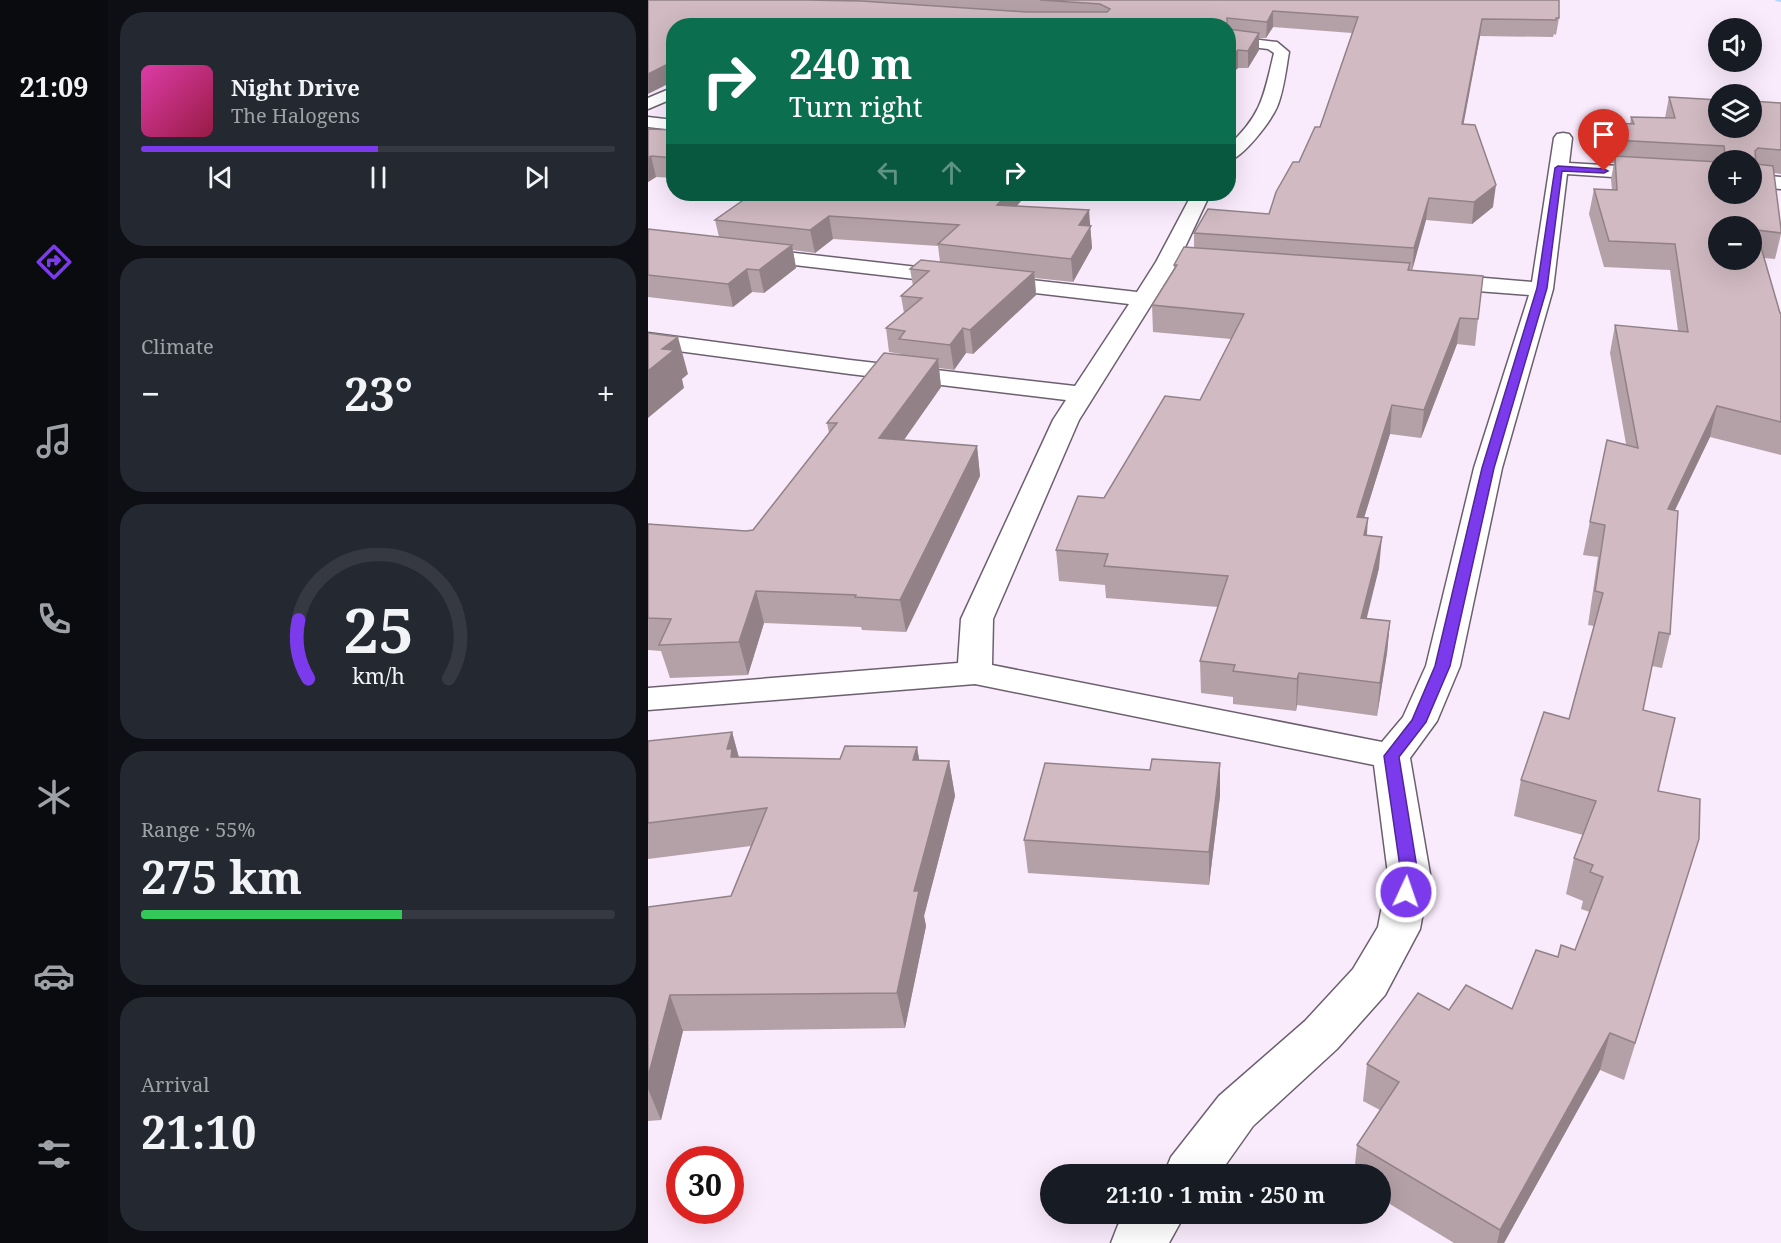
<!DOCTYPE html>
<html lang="en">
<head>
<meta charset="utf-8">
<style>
	:root { --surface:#171b24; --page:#242831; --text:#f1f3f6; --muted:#9ea1a6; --line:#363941; --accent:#7c3aed }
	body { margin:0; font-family:"Noto Serif",serif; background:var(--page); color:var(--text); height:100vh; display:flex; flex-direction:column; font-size:22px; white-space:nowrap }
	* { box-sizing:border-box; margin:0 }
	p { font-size:20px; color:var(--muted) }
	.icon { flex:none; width:33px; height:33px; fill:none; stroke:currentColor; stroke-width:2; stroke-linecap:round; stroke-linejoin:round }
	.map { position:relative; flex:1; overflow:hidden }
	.panel { display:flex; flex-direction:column; gap:12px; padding:12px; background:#0d0f14; width:540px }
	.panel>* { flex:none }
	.banner { position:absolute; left:18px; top:18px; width:570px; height:183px; border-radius:24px; box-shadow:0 6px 24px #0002; background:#0b6e4f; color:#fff; overflow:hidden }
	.controls { position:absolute; left:1060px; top:18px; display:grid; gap:12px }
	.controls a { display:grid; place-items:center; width:54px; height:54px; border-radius:50%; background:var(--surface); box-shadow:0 6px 24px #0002; font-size:30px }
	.speed { position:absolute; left:18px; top:1146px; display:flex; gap:12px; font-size:30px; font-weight:700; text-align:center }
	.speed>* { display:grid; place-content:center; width:78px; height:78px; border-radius:50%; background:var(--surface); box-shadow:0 6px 24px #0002; line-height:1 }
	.speed .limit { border:9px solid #d22; background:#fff; color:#111 }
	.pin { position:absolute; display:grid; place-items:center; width:51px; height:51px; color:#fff; margin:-62px -26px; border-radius:50% 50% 50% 0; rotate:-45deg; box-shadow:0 0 6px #0007 }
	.pin .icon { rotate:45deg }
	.me { position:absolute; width:66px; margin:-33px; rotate:3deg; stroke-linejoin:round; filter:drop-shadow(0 0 4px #0008) }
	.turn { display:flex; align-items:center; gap:21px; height:126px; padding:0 24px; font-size:27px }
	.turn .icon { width:78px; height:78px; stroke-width:2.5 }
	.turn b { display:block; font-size:42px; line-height:51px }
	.lanes { display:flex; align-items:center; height:57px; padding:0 24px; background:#0003; justify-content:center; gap:30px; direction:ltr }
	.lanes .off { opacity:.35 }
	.big { font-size:45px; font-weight:700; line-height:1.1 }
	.panel .widget { flex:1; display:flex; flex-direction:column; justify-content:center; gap:9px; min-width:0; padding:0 21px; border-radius:24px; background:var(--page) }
	.panel .dial { align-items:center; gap:0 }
	.dial svg { height:156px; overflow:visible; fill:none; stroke:var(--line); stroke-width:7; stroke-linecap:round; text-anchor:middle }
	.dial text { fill:var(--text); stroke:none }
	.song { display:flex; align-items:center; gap:18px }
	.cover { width:72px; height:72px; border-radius:9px; background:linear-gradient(135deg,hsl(320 70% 55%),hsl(340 70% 35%)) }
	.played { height:6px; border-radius:3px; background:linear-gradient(90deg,var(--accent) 50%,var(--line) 50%) }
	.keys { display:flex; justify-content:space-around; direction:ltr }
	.heat { display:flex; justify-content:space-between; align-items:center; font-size:33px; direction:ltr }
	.charge { height:9px; border-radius:4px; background:linear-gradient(90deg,#34c759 55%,var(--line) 0) }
	.trip { position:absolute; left:392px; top:1164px; width:351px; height:60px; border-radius:30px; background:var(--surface); box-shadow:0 6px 24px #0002; font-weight:700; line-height:60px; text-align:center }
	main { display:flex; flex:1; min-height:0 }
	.dock { display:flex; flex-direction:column; width:108px; justify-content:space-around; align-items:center; background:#090b0e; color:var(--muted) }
	.dock .icon { width:42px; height:42px }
	.dock .selected { color:var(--accent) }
	.dock b { font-size:27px; color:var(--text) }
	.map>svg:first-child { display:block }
</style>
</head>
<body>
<main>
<nav class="dock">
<b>21:09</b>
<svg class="icon selected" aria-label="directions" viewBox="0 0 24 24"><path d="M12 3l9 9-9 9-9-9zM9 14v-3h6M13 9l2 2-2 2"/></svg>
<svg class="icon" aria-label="music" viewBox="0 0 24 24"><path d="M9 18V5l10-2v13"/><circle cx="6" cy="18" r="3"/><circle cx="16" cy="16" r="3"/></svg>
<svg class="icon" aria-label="phone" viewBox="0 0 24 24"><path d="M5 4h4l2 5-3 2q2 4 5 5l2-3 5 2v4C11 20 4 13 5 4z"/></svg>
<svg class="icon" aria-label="climate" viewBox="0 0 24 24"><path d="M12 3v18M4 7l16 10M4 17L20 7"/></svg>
<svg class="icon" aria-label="car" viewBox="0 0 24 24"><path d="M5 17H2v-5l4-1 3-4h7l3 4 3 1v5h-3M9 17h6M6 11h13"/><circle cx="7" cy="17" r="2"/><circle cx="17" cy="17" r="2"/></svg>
<svg class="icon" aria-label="filters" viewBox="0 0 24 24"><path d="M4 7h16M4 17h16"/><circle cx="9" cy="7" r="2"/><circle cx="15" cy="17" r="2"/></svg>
</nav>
<section class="panel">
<div class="widget">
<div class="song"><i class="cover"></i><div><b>Night Drive</b><p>The Halogens</p></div></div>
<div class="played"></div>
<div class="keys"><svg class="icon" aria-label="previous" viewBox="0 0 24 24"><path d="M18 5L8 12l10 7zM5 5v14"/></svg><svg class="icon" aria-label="pause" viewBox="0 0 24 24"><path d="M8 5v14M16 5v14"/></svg><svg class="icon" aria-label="next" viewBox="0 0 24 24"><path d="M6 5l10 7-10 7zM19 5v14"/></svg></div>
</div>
<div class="widget"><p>Climate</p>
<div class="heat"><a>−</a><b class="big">23°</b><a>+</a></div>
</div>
<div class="widget dial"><svg viewBox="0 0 100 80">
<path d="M14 69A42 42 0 1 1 86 69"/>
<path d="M14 69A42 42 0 0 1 9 39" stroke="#7c3aed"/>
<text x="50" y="56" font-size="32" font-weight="700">25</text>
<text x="50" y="72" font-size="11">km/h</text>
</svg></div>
<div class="widget"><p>Range · 55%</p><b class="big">275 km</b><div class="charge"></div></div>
<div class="widget"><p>Arrival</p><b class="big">21:10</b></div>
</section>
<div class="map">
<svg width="1133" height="1243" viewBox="0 0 1133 1243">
	<rect width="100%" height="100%" fill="#f9eafc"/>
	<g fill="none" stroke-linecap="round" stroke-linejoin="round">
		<path fill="#b2d3fa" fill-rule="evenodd" d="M 1127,0 L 1133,0 L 1133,2 L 1128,1 Z"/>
		<defs>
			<g id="minor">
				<path d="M 580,36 L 629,42 L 641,52 C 638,69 636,90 629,107 C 623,121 595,158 580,161 L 580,146 C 614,115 616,95 626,53 L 620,49 L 580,44 Z"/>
				<path d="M 26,87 L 26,98 L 0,109 L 0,98 Z"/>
				<path d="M 0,117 L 26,120 L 26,130 L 0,127 Z"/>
				<path d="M 915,133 L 921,134 L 924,138 L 921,163 L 1071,172 L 1071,184 L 919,174 L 905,289 L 854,468 L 812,666 L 789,721 L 762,758 L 782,874 L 772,929 L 737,995 L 689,1049 L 605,1126 L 571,1174 L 516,1174 L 523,1157 L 571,1096 L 657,1021 L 705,969 L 730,927 L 740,874 L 726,765 L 327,684 L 0,710 L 0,688 L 310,663 L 313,619 L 405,420 L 418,400 L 202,374 L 0,347 L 0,333 L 202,360 L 427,386 L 481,304 L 103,260 L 96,258 L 92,254 L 96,250 L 103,248 L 489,292 L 508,262 L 544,194 L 562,194 L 530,262 L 431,420 L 345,619 L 344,665 L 734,742 L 755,717 L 778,666 L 826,468 L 881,295 L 790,288 L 782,286 L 779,281 L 782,276 L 790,274 L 884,282 L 906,138 L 909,134 Z"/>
				<path d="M 1104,174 L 1133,177 L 1133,189 L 1104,186 Z"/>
				<path d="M 479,1214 L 537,1214 L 521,1243 L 463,1243 L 470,1225 Z"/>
			</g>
		</defs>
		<use href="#minor" stroke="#6c606f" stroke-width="3"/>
		<use href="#minor" fill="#fff" fill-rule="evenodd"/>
	</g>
	<g fill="#b4a0a7" fill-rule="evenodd">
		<path d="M 0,0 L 911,0 L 911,18 L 908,35 L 906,34 L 905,37 L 832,36 L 815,124 L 845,207 L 824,224 L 778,220 L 764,270 L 830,319 L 827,346 L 809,344 L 773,438 L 742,434 L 716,518 L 719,535 L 731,568 L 718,618 L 742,621 L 739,653 L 729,716 L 649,705 L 648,711 L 585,704 L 585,697 L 553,693 L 552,661 L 570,607 L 458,598 L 457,585 L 411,581 L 408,550 L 456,498 L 552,400 L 583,339 L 505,332 L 504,305 L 526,270 L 526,265 L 546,248 L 546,233 L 621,214 L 672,127 L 704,33 L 625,27 L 618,38 L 611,38 L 611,50 L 600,68 L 590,68 L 580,77 L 580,26 L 26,26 Z"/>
		<path d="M 1021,97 L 1133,103 L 1133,174 L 1126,173 L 1133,234 L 1127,259 L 1116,258 L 1132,313 L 1133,313 L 1133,455 L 1062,437 L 1027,510 L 1022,634 L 1014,668 L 1004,666 L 995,710 L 1010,791 L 1051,839 L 976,1080 L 952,1070 L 856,1243 L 806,1243 L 732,1198 L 732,1174 L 706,1174 L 709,1145 L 732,1110 L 715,1101 L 719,1064 L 801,1010 L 864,1009 L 910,957 L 927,950 L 942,912 L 933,909 L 935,901 L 918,894 L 926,858 L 935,835 L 866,816 L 873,780 L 921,719 L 946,626 L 940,625 L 950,557 L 935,555 L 959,440 L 978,444 L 962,353 L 967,325 L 1030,331 L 1022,270 L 956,267 L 941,214 L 946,189 L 964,190 L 963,179 L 966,163 L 962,163 L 961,145 L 965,123 L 982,124 L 983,117 L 1017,118 ZM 1071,160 L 1104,160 L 1071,194 Z"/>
		<path d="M 0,129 L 26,130 L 26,178 L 8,177 L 0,182 Z"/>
		<path d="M 104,194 L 379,194 L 368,206 L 442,226 L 444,248 L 425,282 L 387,278 L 388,295 L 325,354 L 318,353 L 306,370 L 291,368 L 293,387 L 256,440 L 329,446 L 332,476 L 258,632 L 214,630 L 213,627 L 116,623 L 100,675 L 22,678 L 13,651 L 0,650 L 0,524 L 98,531 L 105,530 L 181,433 L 179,423 L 253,355 L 253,354 L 241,352 L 238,328 L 256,313 L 253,296 L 265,286 L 262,269 L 292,262 L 290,246 L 185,239 L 167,253 L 145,250 L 148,268 L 116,293 L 104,292 L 85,307 L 0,297 L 0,229 L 71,237 L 67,220 Z"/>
		<path d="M 84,732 L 91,757 L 192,759 L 269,747 L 271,760 L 301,761 L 307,796 L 276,916 L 278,926 L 257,1028 L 35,1031 L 13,1120 L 0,1121 L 0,907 L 83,896 L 103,846 L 0,859 L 0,741 Z"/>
		<path d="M 572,796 L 561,885 L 380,873 L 376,840 Z"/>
	</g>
	<g fill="#928288">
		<path d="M 625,11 L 625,27 L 618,38 L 619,22 Z"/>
		<path d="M 834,19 L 832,36 L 812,143 L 814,124 Z"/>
		<path d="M 611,33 L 611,50 L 600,68 L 600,51 Z"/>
		<path d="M 590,50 L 590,68 L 580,77 L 580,60 Z"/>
		<path d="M 26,61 L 26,81 L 0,94 L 0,74 Z"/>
		<path d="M 3,156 L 8,177 L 0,182 L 0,158 Z"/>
		<path d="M 848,185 L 845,207 L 824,224 L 826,202 Z"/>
		<path d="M 359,194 L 379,194 L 351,227 L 349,205 Z"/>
		<path d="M 781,198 L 778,220 L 764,271 L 766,248 Z"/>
		<path d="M 441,210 L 444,248 L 425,282 L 423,259 L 431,225 Z"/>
		<path d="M 181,216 L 185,239 L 167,253 L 162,230 Z"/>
		<path d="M 144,245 L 148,268 L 116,293 L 111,270 Z"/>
		<path d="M 99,269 L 104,292 L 85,307 L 80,284 Z"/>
		<path d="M 386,272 L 388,295 L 325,354 L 322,330 Z"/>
		<path d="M 812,318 L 809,344 L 773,438 L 776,410 Z"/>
		<path d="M 315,328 L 318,353 L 306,370 L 302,345 Z"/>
		<path d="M 30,337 L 40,374 L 34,379 L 36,388 L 0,418 L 0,371 L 14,349 Z"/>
		<path d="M 290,359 L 293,387 L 236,468 L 231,438 Z"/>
		<path d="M 744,405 L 742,434 L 707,547 L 709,517 Z"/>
		<path d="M 1069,406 L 1062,437 L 1012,541 L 1020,509 Z"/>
		<path d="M 329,446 L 332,476 L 258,632 L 252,600 Z"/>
		<path d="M 720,518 L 718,549 L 716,535 Z"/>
		<path d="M 734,537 L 731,568 L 711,650 L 713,618 Z"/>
		<path d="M 108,591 L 116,623 L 100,675 L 91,642 Z"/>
		<path d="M 742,621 L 739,653 L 729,716 L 732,683 Z"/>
		<path d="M 651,673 L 649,705 L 648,711 L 649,679 Z"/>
		<path d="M 84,732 L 93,766 L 94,783 L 79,749 Z"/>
		<path d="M 269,747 L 275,782 L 265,760 Z"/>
		<path d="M 301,761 L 307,796 L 276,916 L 278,926 L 257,1028 L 249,993 L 266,891 Z"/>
		<path d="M 572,763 L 572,796 L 561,885 L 561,852 Z"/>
		<path d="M 22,995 L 35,1031 L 13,1120 L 0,1089 L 0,1077 Z"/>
		<path d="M 962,1033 L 952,1070 L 856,1243 L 849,1243 L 852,1230 Z"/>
	</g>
	<g fill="#d1bac2" stroke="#928288" stroke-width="1.5" fill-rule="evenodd">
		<path d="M 0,0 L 158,0 L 213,1 L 379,12 L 459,12 L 462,9 L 452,4 L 392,0 L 911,0 L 911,18 L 908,18 L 908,20 L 834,19 L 814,124 L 827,125 L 848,185 L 826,202 L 781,198 L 766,248 L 546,233 L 560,209 L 621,214 L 628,192 L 645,162 L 651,162 L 667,127 L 672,127 L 710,17 L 625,11 L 619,22 L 579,18 L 579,26 L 26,26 L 26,61 L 0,74 Z"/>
		<path d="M 580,29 L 611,33 L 600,51 L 590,50 L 580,60 Z"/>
		<path d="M 1021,97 L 1071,100 L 1071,128 L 1104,128 L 1104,101 L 1133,103 L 1133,150 L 1110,148 L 1107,151 L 1108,164 L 1125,166 L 1133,229 L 1133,233 L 1108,230 L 1132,313 L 1133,313 L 1133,422 L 1069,406 L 1020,509 L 1030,511 L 1022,634 L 1011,632 L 995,710 L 1027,718 L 1010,791 L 1052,799 L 1051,839 L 987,1043 L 962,1033 L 852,1230 L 709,1145 L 751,1082 L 719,1064 L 770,993 L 801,1010 L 818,985 L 864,1009 L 888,950 L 910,957 L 913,945 L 927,950 L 955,877 L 942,872 L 945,865 L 926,858 L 948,801 L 873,780 L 896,712 L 921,719 L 955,593 L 947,591 L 957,525 L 942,522 L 959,440 L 990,448 L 967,325 L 1040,332 L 1027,244 L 961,241 L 946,189 L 969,190 L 967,156 L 1071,162 L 1071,194 L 1104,194 L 1104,160 L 1078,160 L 1076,146 L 966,140 L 965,123 L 986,124 L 983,117 L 1027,118 ZM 1071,226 L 1104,226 L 1104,260 L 1071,260 Z"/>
		<path d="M 0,129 L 26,130 L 26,158 L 3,156 L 0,158 Z"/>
		<path d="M 104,194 L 359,194 L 349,205 L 441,210 L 431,225 L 443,226 L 423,259 L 290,244 L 311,225 L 181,216 L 162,230 L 67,220 Z"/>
		<path d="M 0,229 L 144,245 L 111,270 L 99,269 L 80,284 L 0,275 Z"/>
		<path d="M 536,247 L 762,263 L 760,270 L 835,276 L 830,319 L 812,318 L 776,410 L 744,405 L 709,517 L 720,518 L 716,535 L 734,537 L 713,618 L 742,621 L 732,683 L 651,673 L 649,679 L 585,671 L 587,665 L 552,661 L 580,576 L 456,566 L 460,554 L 408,550 L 430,496 L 456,498 L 517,396 L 552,400 L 596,314 L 504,305 L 529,265 L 526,265 Z"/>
		<path d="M 273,260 L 386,272 L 322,330 L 315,328 L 302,345 L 251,339 L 257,331 L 238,328 L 274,298 L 253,296 L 281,271 L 262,269 Z"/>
		<path d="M 0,333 L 30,337 L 14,349 L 26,350 L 0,371 Z"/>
		<path d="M 236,353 L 290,359 L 231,438 L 329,446 L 252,600 L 207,597 L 208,595 L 108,591 L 91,642 L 11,645 L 23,619 L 0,618 L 0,524 L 98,531 L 105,530 L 189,423 L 179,423 Z"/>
		<path d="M 84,732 L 79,749 L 84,749 L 83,757 L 192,759 L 197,746 L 269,747 L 265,760 L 301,761 L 266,891 L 271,891 L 249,993 L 22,995 L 0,1077 L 0,907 L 83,896 L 119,808 L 0,823 L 0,741 Z"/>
		<path d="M 504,759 L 572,763 L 561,852 L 376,840 L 397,763 L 502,770 Z"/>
	</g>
	<path fill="#7c3aed" stroke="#51269a" stroke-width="1.5" d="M 910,166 L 956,169 L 960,171 L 956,173 L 914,171 L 899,288 L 846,468 L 802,666 L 778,722 L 751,757 L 770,874 L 764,897 L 758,899 L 752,897 L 749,892 L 753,874 L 736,756 L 764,720 L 787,666 L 834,468 L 889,288 L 907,168 Z"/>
</svg>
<div class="controls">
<a><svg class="icon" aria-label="sound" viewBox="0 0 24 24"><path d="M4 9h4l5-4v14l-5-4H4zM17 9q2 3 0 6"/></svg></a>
<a><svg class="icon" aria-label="layers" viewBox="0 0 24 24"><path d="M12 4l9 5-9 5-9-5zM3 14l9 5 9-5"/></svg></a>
<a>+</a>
<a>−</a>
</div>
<div class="speed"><div class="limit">30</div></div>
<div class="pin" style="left:956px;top:171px;background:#d93025"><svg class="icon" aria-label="arrive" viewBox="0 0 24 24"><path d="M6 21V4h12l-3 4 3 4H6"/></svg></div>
<svg class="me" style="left:758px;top:892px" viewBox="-20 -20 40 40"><circle r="17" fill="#7c3aed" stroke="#fff" stroke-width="3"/><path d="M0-11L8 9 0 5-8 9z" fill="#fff"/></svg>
<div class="trip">21:10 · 1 min · 250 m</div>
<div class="banner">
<div class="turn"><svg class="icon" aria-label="right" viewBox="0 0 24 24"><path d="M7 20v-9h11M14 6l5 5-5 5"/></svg><div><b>240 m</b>Turn right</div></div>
<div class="lanes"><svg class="icon off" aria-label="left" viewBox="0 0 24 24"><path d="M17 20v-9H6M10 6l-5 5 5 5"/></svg><svg class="icon off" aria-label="ahead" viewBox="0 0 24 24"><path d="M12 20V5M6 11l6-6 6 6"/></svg><svg class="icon" aria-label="right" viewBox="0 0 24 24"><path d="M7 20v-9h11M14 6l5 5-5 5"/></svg></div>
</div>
</div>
</main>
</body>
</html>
